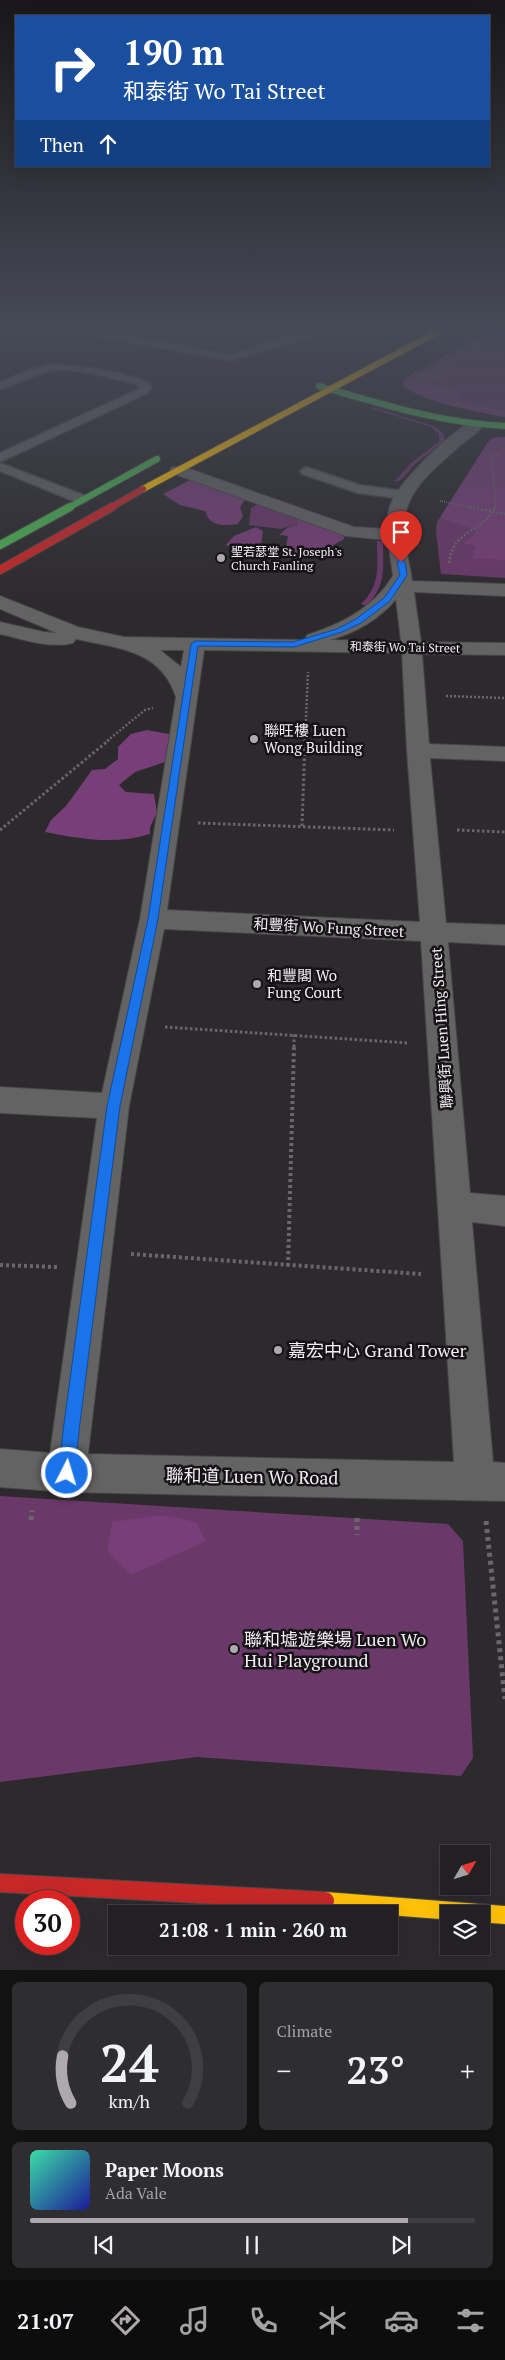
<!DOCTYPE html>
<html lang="en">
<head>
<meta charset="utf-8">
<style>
	:root { --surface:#222022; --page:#2e2d2f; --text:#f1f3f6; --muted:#a2a3a5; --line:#3f3e40; --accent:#ada9ad }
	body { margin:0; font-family:"PT Serif","Noto Sans SC",serif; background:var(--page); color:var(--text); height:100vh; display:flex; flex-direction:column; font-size:19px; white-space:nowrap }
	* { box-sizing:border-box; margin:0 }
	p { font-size:16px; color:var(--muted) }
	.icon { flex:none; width:28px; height:28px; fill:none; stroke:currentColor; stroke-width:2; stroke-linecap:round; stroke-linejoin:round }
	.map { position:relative; height:1970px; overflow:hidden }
	.details { display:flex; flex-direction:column; gap:12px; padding:12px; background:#131213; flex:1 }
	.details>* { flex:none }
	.banner { position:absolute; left:15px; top:15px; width:475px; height:152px; border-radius:0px; box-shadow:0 5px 20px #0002,0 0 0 1px var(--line); background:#1a4fa0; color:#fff; overflow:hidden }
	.needle { width:32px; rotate:51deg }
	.tools { position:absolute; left:440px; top:1845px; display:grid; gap:10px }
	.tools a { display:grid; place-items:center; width:50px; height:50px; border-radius:0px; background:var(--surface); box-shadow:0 5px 20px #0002,0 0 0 1px var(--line); font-size:25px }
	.speed { position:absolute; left:15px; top:1890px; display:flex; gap:10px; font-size:25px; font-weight:700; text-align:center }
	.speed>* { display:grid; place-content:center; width:65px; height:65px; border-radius:50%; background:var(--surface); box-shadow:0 5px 20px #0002,0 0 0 1px var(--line); line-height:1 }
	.speed .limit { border:8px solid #d22; background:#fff; color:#111 }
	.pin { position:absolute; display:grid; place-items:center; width:42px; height:42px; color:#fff; margin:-51px -21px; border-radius:50% 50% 50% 0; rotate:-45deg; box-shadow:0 0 5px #0007 }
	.pin .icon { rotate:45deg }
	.me { position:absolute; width:55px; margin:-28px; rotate:5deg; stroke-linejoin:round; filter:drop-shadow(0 0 4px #0008) }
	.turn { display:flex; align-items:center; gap:18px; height:105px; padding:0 25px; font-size:22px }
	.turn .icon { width:65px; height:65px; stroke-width:2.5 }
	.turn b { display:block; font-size:35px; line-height:42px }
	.then { display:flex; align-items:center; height:48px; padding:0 25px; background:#0003; gap:10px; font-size:19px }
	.big { font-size:38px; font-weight:600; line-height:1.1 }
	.details .widget { flex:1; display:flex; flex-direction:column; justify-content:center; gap:8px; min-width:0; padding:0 18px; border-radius:8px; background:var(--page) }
	.details .dial { align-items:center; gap:0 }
	.dial svg { height:130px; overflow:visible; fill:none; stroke:var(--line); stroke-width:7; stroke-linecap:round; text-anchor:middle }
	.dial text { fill:var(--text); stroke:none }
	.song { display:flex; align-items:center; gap:15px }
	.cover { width:60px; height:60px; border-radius:8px; background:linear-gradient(135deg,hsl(160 70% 55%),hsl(240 70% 35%)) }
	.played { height:5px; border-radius:2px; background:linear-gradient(90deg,var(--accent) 85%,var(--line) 85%) }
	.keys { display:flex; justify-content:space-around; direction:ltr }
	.heat { display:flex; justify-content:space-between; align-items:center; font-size:28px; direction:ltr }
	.details .tiles { flex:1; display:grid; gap:12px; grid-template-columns:1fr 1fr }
	.widget:last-child { grid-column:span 2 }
	.trip { position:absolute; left:108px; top:1905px; width:290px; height:50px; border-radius:0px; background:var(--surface); box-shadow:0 5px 20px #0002,0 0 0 1px var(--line); font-weight:600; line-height:50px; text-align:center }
	.tab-bar { display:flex; height:80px; justify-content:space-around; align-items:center; background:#0e0d0e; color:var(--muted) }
	.tab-bar .icon { width:35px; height:35px }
	.tab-bar .current { color:var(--accent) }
	.tab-bar b { font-size:22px; color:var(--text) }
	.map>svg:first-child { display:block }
</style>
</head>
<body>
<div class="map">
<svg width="505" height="1970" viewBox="0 0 505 1970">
	<rect width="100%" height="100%" fill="#2d2a2d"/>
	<g fill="#6a3869">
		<path d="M 494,329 L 505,329 L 505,417 L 447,404 L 404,386 L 403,381 L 408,376 Z"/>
		<path d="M 372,407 L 434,426 L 444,434 L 444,442 L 415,464 L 401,480 L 394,482 L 411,463 L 439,441 L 439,434 L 431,427 L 370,408 Z"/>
		<path d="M 505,437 L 505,578 L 441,574 L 436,532 L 437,522 L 488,442 L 493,438 Z"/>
		<path d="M 260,502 L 302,517 L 298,524 L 281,529 L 249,525 L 251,508 Z"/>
		<path d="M 377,541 L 383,541 C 383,569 387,585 366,606 L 361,604 C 381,585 377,567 377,541 Z"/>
		<path d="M 0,1496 L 448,1524 L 463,1541 L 473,1758 L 461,1776 L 197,1757 L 0,1782 Z"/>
	</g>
	<g fill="#773e77">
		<path d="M 404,379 L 447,391 L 468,402 L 505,411 L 505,417 C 483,413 415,401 403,384 Z"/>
		<path d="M 505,437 L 505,560 L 472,558 L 476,546 L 463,543 L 474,535 L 476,530 L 440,518 L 488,442 L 493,438 Z"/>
		<path d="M 192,479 L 246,498 L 240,507 L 243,516 L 238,524 C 223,526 210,527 205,511 L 180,505 L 163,494 Z"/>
		<path d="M 298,517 L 343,531 L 344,539 L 327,549 L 320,556 L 298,557 L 285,551 L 288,536 L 279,535 L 287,528 L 298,524 Z"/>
		<path d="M 256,527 L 263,531 L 260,552 L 242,553 L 226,545 L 234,536 Z"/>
		<path d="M 147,730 L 174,735 L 168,761 L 135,772 L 119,785 L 126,792 L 154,794 L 157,813 L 150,827 L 150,834 C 115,845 80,839 45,832 L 51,820 L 66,806 L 92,770 L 105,769 L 118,759 L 118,747 L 131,734 Z"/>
		<path d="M 162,1515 L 196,1522 L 206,1541 L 131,1575 L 107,1551 L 112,1522 Z"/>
	</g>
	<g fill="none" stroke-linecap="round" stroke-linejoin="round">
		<defs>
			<g id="lane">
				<path d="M 71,329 L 92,329 L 230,355 L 311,329 L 325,329 L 313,336 L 231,361 L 76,332 Z"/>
				<path d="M 54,364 C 75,366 140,372 152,387 L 148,393 L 0,462 L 0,453 L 141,388 L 136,384 C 112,379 74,366 51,371 C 33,374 18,385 0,389 L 0,382 L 29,370 Z"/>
				<path d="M 0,463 L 86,496 L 87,499 L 86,502 L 76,502 L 0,471 Z"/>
				<path d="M 306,467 L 360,485 L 404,491 L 410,495 L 404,499 L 358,493 L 302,474 L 300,471 Z"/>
			</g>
			<path id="street" d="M 475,421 L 483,426 C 476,436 462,442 454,451 C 431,472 406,491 404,524 C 403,542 410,564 412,581 L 505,584 L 505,596 L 414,592 L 421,642 L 505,643 L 505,655 L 422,654 L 429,744 L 505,747 L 505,761 L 430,758 L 446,923 L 505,925 L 505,945 L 448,942 L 470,1193 L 505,1196 L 505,1226 L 472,1222 L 493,1462 L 505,1463 L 505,1501 L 67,1492 L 0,1487 L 0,1449 L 50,1453 L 97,1118 L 0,1113 L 0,1087 L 102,1093 L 140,919 L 176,697 C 161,650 118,648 76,639 L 73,643 C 49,649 23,639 0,634 L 0,622 L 44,632 L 57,633 L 0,609 L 0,596 L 78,627 L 124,637 L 305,640 L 307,635 C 342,624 373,608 393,576 L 388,540 L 346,536 L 172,473 L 170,470 L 172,467 L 184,467 L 354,527 L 387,529 C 386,521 389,506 393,499 C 402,480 455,426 475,421 ZM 396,599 L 401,641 L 330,640 C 355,633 380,619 396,599 ZM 160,650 L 184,650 L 181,667 ZM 204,650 L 402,653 L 407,751 L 420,922 L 167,910 ZM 164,929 L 421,941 L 454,1462 L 88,1454 L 129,1106 Z"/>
			<g id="fast-far1">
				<path d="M 319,386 C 381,404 440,423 505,426"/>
				<path d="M 68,508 L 157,459"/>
			</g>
			<path id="fast" d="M 0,545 L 70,507"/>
			<path id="slow-far1" d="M 143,489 L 443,329"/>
			<path id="slow" d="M 325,1901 L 505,1915"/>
			<path id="jam-far2" d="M 110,508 L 143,489"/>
			<path id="jam-far1" d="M 0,570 L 112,507"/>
			<path id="jam" d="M 0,1883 L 325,1901"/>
		</defs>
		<use href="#lane" stroke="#484648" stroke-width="3"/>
		<use href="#street" stroke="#484648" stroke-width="2"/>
		<use href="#fast-far1" stroke="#484648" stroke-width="8"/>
		<use href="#fast" stroke="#484648" stroke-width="10"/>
		<use href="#slow-far1" stroke="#484648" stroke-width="8"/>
		<use href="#slow" stroke="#484648" stroke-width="20"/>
		<use href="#jam-far2" stroke="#484648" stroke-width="8"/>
		<use href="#jam-far1" stroke="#484648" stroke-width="10"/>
		<use href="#jam" stroke="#484648" stroke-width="20"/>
		<g stroke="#696769" stroke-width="2" stroke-dasharray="1 1" stroke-linecap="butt">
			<path d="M 467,341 L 496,349"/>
			<path d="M 415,372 L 442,380 L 445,385 L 459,395"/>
			<path d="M 423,375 L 413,380 L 450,391"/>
			<path d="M 426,375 L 481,344"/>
			<path d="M 440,501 L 475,508"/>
			<path d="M 494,508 L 496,505 L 491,456 L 502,454"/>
		</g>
		<g stroke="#696769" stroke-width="2.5" stroke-dasharray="2 2" stroke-linecap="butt">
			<path d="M 469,507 L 505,514"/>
			<path d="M 449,563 C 452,529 485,532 495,507"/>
			<path d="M 446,696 L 505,698"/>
			<path d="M 107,741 L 145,710 L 153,708"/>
			<path d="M 305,741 L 308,672"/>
		</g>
		<g stroke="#696769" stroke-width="3" stroke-dasharray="2.5 2.5" stroke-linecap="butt">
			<path d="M 198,823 L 394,830"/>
			<path d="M 302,826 L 305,740"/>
			<path d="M 0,830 L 109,740"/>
			<path d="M 457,830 L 505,832"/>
			<path d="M 165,1027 L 408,1043"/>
			<path d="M 294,1047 L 294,1034"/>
		</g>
		<g stroke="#696769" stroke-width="4" stroke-dasharray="3 3" stroke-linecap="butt">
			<path d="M 131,1254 L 421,1274"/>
			<path d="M 0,1265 L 57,1267"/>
			<path d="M 288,1266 L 294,1046"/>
		</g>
		<g stroke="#696769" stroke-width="5" stroke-dasharray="4 4" stroke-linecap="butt">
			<path d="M 357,1518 L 357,1535"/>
			<path d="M 31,1520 L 32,1510"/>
			<path d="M 486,1521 L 505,1699"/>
		</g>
		<use href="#lane" fill="#646364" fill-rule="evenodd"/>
		<use href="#street" fill="#646364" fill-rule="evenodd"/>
		<use href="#fast-far1" stroke="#4caf50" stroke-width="6"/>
		<use href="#fast" stroke="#4caf50" stroke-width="8"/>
		<use href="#slow-far1" stroke="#ffc107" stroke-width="6"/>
		<use href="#slow" stroke="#ffc107" stroke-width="18"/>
		<use href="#jam-far2" stroke="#c62828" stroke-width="6"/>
		<use href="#jam-far1" stroke="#c62828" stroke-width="8"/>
		<use href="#jam" stroke="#c62828" stroke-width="18"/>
	</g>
	<linearGradient id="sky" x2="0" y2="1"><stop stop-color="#191719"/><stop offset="0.54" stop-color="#464a57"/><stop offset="1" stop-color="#464a57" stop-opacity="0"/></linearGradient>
	<rect width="505" height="605" fill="url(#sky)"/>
	<path fill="#1a73e8" stroke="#114b97" d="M 401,559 L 405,562 L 407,575 L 390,601 L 361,623 L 342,632 L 294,647 L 198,646 L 158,919 L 120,1106 L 79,1431 L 75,1473 L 73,1479 L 67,1481 L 62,1479 L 59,1473 L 63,1431 L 107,1106 L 148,919 L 191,644 L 195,641 L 293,642 L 337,629 L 356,619 L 384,598 L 400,575 L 397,562 Z"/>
	<g fill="#ada9ad" stroke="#151315" stroke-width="2">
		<circle cx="221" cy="558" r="5"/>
		<circle cx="254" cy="739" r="5"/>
		<circle cx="257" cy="984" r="5"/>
		<circle cx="278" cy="1350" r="5"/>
		<circle cx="234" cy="1649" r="5"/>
	</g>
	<g text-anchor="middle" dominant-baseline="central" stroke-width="5" stroke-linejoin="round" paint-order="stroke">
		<g font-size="12" fill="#f2eef2" stroke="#151315" text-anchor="start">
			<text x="231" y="551">聖若瑟堂 St. Joseph's<tspan x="231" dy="14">Church Fanling</tspan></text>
		</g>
		<g font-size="12" fill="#f2eef2" stroke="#151315">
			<text transform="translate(405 647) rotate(1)">和泰街 Wo Tai Street</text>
		</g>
		<g font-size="15" fill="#f2eef2" stroke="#151315" text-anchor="start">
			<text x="264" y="730">聯旺樓 Luen<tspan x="264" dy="17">Wong Building</tspan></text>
			<text x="267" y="975">和豐閣 Wo<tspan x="267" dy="17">Fung Court</tspan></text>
		</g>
		<g font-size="15" fill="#f2eef2" stroke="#151315">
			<text transform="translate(329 927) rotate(3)">和豐街 Wo Fung Street</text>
			<text transform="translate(441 1028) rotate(-94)">聯興街 Luen Hing Street</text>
		</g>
		<g font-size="18" fill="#f2eef2" stroke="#151315" text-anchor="start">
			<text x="288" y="1350">嘉宏中心 Grand Tower</text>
			<text x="244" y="1639">聯和墟遊樂場 Luen Wo<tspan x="244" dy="21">Hui Playground</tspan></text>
		</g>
		<g font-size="18" fill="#f2eef2" stroke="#151315">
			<text transform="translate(252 1476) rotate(1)">聯和道 Luen Wo Road</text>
		</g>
	</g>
</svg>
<div class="tools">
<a><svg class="needle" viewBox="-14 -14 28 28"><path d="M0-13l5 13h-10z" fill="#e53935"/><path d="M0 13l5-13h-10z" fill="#a2a3a5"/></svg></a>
<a><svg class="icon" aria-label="layers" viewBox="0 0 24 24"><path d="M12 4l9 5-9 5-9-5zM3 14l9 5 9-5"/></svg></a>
</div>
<div class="speed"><div class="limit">30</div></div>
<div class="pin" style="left:401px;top:562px;background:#d93025"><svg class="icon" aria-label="arrive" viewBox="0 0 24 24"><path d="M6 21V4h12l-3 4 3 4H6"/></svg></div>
<svg class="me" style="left:67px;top:1473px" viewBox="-20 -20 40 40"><circle r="17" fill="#1a73e8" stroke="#fff" stroke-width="3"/><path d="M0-11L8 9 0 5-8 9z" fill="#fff"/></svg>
<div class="trip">21:08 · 1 min · 260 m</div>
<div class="banner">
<div class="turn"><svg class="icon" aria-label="right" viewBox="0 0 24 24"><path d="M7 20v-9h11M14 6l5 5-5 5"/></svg><div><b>190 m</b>和泰街 Wo Tai Street</div></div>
<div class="then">Then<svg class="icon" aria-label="ahead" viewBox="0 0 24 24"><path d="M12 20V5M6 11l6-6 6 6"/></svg></div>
</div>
</div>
<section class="details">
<div class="tiles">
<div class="widget dial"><svg viewBox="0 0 100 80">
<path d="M14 69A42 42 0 1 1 86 69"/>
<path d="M14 69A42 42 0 0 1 9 40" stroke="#ada9ad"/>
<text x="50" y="56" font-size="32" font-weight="700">24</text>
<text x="50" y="72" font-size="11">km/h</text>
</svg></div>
<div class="widget"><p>Climate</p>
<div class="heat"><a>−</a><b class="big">23°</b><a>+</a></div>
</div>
<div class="widget">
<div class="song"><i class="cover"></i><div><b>Paper Moons</b><p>Ada Vale</p></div></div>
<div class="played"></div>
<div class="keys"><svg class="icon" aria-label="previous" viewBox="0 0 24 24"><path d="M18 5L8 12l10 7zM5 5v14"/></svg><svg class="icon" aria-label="pause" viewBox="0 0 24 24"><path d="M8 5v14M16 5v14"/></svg><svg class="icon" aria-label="next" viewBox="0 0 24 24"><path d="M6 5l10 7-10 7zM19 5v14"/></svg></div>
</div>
</div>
</section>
<nav class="tab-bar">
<b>21:07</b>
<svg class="icon current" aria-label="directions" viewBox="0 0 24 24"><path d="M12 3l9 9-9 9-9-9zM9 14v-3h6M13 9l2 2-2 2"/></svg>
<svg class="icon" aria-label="music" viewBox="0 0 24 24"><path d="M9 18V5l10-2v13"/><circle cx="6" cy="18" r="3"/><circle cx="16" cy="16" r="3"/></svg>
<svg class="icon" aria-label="phone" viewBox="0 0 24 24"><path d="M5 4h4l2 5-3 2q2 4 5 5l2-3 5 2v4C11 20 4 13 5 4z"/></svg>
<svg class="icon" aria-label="climate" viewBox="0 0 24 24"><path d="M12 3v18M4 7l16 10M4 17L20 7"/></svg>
<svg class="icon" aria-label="car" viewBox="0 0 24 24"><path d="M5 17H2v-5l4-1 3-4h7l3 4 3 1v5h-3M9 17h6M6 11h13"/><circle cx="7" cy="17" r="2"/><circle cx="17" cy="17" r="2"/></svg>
<svg class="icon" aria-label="filters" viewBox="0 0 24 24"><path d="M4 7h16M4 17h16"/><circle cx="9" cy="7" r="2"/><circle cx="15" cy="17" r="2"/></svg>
</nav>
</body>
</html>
